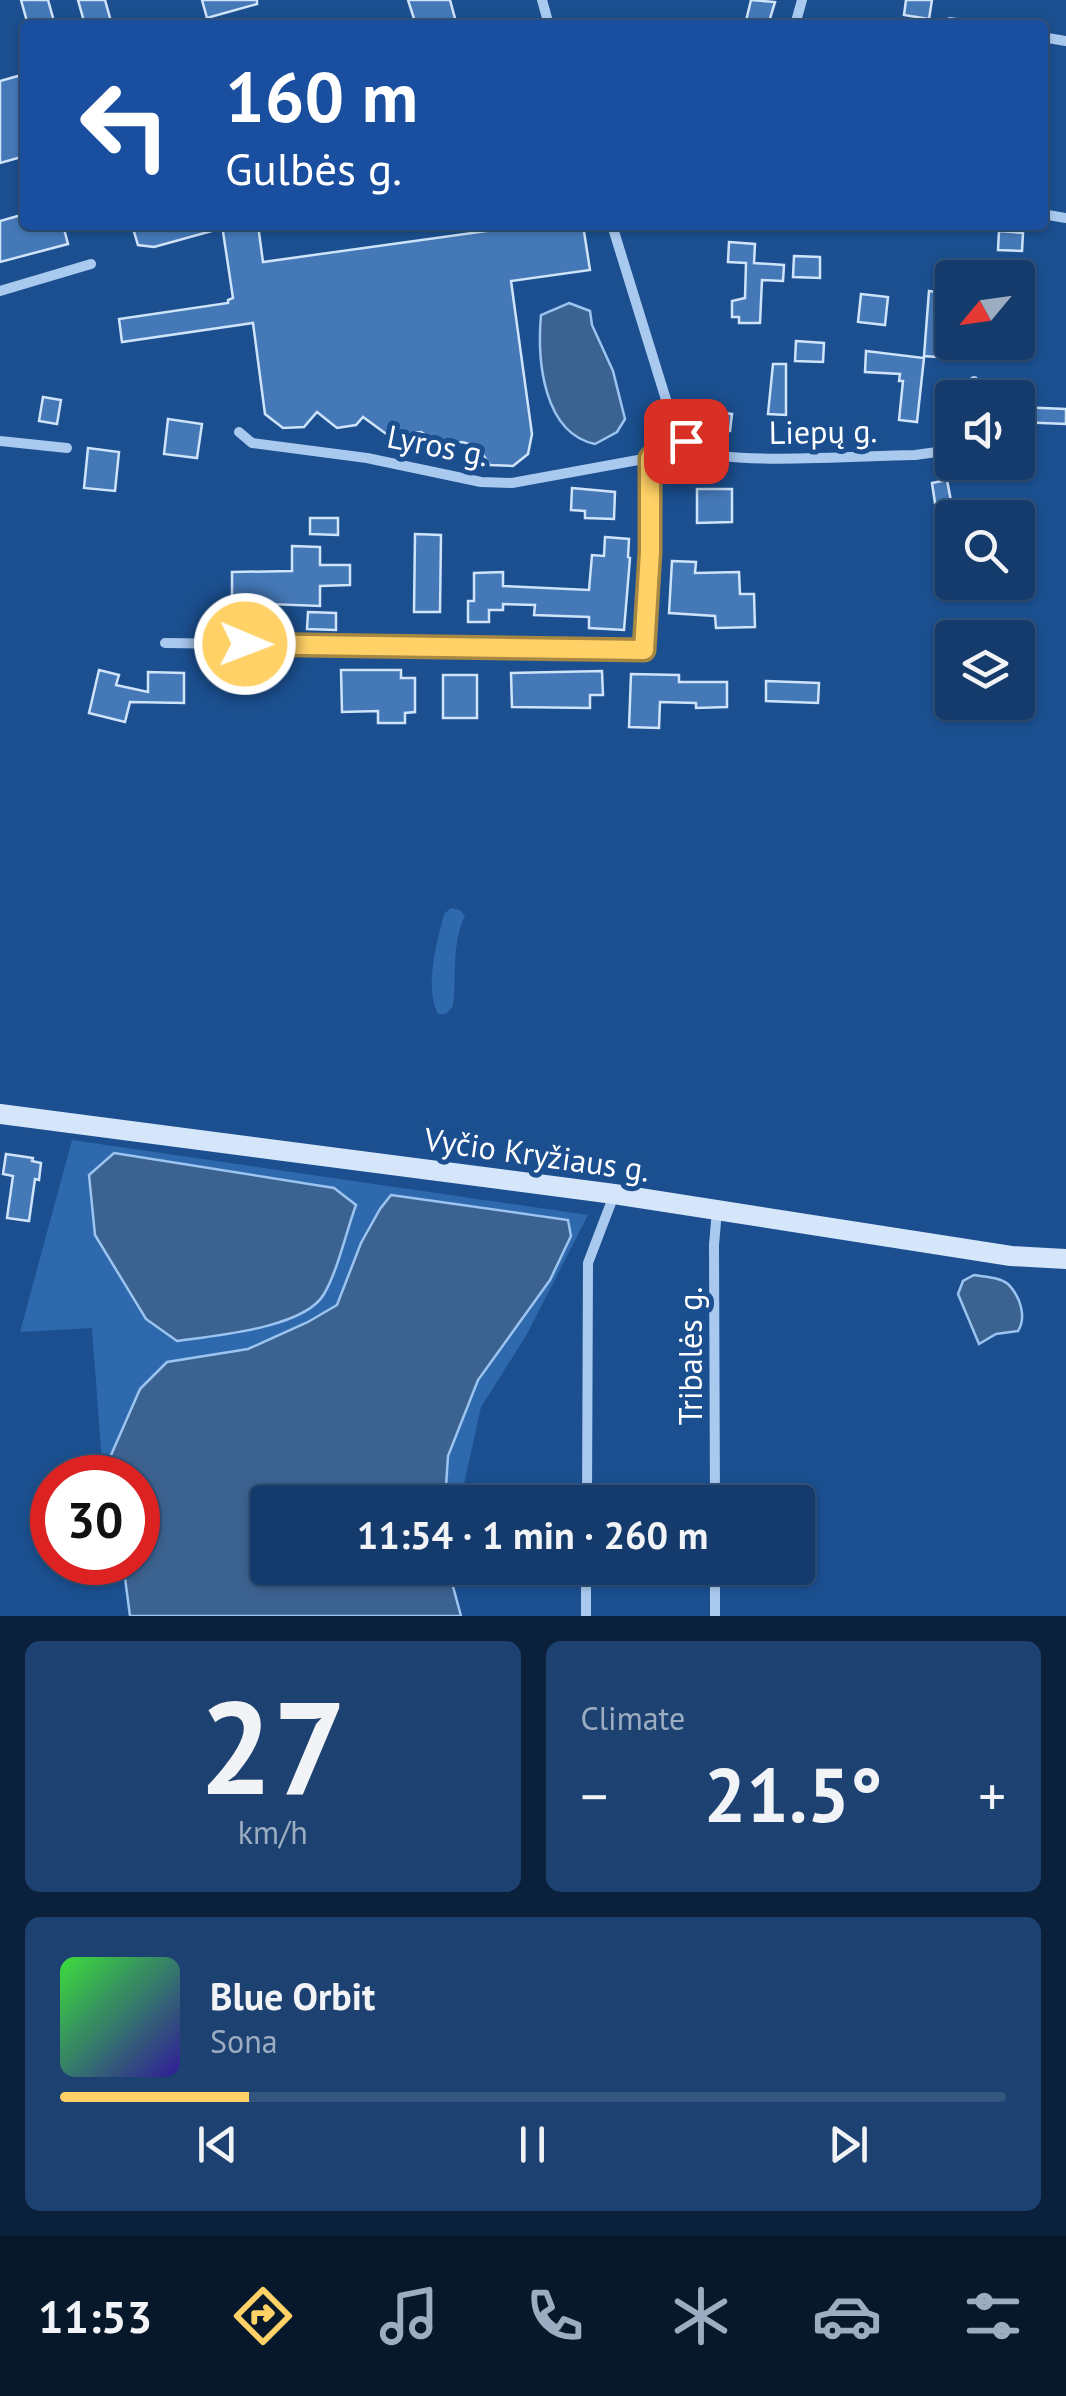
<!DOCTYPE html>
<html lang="en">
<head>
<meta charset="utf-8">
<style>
	:root { --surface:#143b6b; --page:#1d4271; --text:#f1f3f6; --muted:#9dadc1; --line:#33557e; --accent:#ffd166 }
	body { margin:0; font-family:"PT Sans",sans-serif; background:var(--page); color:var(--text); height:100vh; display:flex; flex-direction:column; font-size:38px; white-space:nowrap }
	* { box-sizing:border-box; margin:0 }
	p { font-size:32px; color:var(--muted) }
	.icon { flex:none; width:55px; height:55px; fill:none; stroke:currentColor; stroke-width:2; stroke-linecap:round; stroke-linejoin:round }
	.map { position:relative; height:1616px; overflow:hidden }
	.side { display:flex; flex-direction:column; gap:25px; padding:25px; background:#0b203b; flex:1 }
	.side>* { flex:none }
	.banner { position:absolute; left:20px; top:20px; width:1028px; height:210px; border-radius:10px; box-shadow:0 2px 8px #0004,0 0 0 2px var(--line); background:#1a4fa0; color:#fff; overflow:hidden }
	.needle { width:65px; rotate:241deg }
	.controls { position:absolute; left:935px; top:260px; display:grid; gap:20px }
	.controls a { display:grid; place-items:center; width:100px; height:100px; border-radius:10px; background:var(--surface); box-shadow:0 2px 8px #0004,0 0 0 2px var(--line); font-size:50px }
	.speed { position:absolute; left:30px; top:1455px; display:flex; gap:20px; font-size:50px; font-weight:700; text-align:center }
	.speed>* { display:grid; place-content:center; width:130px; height:130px; border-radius:50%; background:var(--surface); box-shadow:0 2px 8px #0004,0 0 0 2px var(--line); line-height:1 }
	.speed .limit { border:15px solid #d22; background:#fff; color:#111 }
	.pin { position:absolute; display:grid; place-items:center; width:85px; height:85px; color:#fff; margin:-42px; border-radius:20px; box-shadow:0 5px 15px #0006 }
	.me { position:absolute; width:110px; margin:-55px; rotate:91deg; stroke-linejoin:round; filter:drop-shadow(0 0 8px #0008) }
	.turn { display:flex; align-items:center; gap:35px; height:210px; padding:0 40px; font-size:45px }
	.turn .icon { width:130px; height:130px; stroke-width:2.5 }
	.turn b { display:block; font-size:70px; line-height:85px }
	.big { font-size:75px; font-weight:600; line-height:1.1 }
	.side .card { flex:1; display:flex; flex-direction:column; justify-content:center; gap:15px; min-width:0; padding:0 35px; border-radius:15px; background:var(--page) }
	.side .dial { align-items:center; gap:0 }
	.dial b { font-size:130px; line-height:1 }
	.song { display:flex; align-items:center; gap:30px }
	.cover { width:120px; height:120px; border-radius:15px; background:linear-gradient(135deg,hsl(120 70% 55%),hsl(250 70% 35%)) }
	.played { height:10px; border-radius:5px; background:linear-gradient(90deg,var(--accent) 20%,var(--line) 20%) }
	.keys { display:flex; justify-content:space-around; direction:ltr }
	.heat { display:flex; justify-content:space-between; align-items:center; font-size:55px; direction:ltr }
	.side .tiles { flex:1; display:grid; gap:25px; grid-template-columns:1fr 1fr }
	.card:last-child { grid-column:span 2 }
	.trip { position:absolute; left:250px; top:1485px; width:565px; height:100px; border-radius:10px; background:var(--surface); box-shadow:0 2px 8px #0004,0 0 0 2px var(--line); font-weight:600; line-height:100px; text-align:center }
	.menu { display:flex; height:160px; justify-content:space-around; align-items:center; background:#08182b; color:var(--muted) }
	.menu .icon { width:70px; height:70px }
	.menu .on { color:var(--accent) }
	.menu b { font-size:45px; color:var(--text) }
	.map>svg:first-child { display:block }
</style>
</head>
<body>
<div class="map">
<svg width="1066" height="1616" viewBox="0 0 1066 1616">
	<rect width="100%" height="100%" fill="#1b4f8f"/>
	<g fill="#2e69ad" fill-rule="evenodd">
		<path d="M 451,908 L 460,910 L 465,916 C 451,944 457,977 453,1006 L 446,1014 L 438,1014 C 424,986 437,942 444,914 Z"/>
		<path d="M 72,1140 L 588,1215 L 526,1336 L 481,1407 L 460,1502 L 445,1502 L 448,1456 L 478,1380 L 513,1330 L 361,1243 L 337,1305 L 308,1322 L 247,1349 L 167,1362 L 108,1462 L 110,1477 L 103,1477 L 92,1328 L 20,1332 ZM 95,1235 L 219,1336 L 113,1263 Z"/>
	</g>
	<g fill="#3c6290" stroke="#9cc4f0" stroke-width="2.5">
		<path d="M 569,303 L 590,311 L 592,325 L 613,371 L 625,419 L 617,432 L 595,444 C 543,433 537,360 541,315 Z"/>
		<path d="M 114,1153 L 334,1188 L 356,1205 C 346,1232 338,1270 324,1294 C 305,1328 213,1336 177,1341 L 146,1319 L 95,1235 L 89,1175 Z"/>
		<path d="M 391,1195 L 568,1220 L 571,1236 L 550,1280 L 478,1380 L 448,1456 L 445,1502 L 268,1502 L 268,1568 L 448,1568 L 461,1616 L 130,1616 L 123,1563 L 138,1562 L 138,1478 L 110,1477 L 108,1462 L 140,1389 L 167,1362 L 248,1349 L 308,1322 L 337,1305 L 361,1243 L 380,1209 Z"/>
		<path d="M 974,1275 C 985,1277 999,1277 1008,1284 C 1020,1296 1027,1317 1018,1331 L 996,1334 L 979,1344 L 958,1294 L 963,1281 Z"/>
	</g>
	<g fill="#4478b7" stroke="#cfe3fa" stroke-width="2.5">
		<path d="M 21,0 L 48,0 L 55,25 L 28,25 Z"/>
		<path d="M 78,0 L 105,0 L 112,25 L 85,25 Z"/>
		<path d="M 202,0 L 257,0 L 257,4 L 207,18 Z"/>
		<path d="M 408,0 L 450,0 L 456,22 L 416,25 Z"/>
		<path d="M 751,0 L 775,2 L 768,25 L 745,25 Z"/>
		<path d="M 906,0 L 932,0 L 929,19 L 904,15 Z"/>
		<path d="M 25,74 L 25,156 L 0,163 L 0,81 Z"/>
		<path d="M 25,214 L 25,225 L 63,225 L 68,244 L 0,262 L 0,221 Z"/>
		<path d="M 132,225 L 219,225 L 219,229 L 154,247 L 138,245 Z"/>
		<path d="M 222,225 L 258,225 L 263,262 L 529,225 L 529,229 L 583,225 L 590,270 L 511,281 L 532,434 L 528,454 L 513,466 L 490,465 L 477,446 L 462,442 L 443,445 L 421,432 L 389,436 L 363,417 L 356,425 L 337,428 L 317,412 L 304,427 L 283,428 L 265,414 L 253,323 L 122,342 L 119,319 L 228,303 L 228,300 L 233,298 Z"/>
		<path d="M 999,231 L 1023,233 L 1022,251 L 998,250 Z"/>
		<path d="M 729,242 L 755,244 L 754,263 L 784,265 L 783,281 L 762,280 L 760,323 L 739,323 L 739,317 L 732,317 L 732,301 L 745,298 L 746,263 L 728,262 Z"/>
		<path d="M 794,256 L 820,257 L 820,278 L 793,277 Z"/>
		<path d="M 929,291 L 952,294 L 950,358 L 924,356 Z"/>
		<path d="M 861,294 L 888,297 L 885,325 L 858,322 Z"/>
		<path d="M 796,341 L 824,343 L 823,362 L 795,361 Z"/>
		<path d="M 866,351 L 924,358 L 917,422 L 899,420 L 903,381 L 899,381 L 900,374 L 865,372 Z"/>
		<path d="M 773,364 L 786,364 L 786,415 L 768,414 Z"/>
		<path d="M 43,397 L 61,400 L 57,424 L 39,421 Z"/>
		<path d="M 1018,407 L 1066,409 L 1066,424 L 1018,422 Z"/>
		<path d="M 698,411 L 732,414 L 730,431 L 697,429 Z"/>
		<path d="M 168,419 L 202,424 L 197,458 L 164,454 Z"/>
		<path d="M 88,448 L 119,452 L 115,491 L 84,488 Z"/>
		<path d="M 947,480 L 951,501 L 935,503 L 932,483 Z"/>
		<path d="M 572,488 L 615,492 L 614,519 L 585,518 L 585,511 L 571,510 Z"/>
		<path d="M 697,489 L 732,489 L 732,522 L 697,523 Z"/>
		<path d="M 310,518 L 338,518 L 338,535 L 310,534 Z"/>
		<path d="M 415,534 L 441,535 L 440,612 L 414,612 Z"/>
		<path d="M 605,537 L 629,539 L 628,557 L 630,558 L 624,630 L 589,628 L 589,617 L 534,615 L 535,605 L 503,604 L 503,610 L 489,610 L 489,622 L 468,622 L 468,601 L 474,601 L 474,573 L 503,572 L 503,586 L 589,590 L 592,555 L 604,556 Z"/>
		<path d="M 292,546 L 320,547 L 320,565 L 350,565 L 350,585 L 320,586 L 320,606 L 269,604 L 270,617 L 232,618 L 232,572 L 292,571 Z"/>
		<path d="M 672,561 L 696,562 L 695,573 L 739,572 L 740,594 L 754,594 L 755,627 L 716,628 L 715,616 L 669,613 Z"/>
		<path d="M 308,612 L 336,613 L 336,630 L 307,629 Z"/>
		<path d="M 99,670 L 119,675 L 116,685 L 148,692 L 148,672 L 184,673 L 184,703 L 130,702 L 125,722 L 89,713 Z"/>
		<path d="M 341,670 L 401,670 L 401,678 L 415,678 L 415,712 L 405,713 L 405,723 L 378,723 L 378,711 L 342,712 Z"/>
		<path d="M 602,671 L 603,695 L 590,695 L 590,708 L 512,707 L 511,673 Z"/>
		<path d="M 631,674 L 679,675 L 679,682 L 727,682 L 727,707 L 696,708 L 696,703 L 660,702 L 659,728 L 629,727 Z"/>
		<rect x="443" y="675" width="34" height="43"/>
		<path d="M 766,681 L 819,683 L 818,703 L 766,701 Z"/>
		<path d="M 6,1154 L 33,1158 L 32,1161 L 41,1163 L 39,1180 L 35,1179 L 29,1221 L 7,1218 L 13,1176 L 3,1174 Z"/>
	</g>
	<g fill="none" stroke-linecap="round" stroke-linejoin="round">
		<g stroke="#a9c9ee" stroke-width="10">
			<path d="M 542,0 L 549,25"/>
			<path d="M 950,22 L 970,25"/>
			<path d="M 795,25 L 802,0"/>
			<path d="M 1042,37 L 1066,41"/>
			<path d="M 1042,214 L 1066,218"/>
			<path d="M 612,225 L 668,406 C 674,423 682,441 698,450 C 725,466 875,455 915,455 L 937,452 L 952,444"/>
			<path d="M 0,291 L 91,264"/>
			<path d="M 972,398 L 974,381"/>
			<path d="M 239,432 L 252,443 L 367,458 L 481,482 L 512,483 L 649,458 L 679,430"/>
			<path d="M 0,441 L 67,448"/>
			<path d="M 165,643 L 644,650 L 650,552 L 649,458"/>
			<path d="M 587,1502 L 588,1263 L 614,1195"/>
			<path d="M 715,1502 L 714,1245 L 717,1210"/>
			<path d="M 586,1616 L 586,1568"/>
			<path d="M 715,1616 L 715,1568"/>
		</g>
		<path stroke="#d6e6fa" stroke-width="20" d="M 0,1114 L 614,1194 L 1011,1256 L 1066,1259"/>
	</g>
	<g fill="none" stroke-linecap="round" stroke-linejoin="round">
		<defs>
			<path id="route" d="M 245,644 L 644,650 L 650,552 L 650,458 L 679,430 L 686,441"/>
		</defs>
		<use href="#route" stroke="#a68842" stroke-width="25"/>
		<use href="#route" stroke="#ffd166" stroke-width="18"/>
	</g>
	<g text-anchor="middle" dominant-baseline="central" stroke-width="10" stroke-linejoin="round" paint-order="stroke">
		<g font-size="32" fill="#fff" stroke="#1b4f8f">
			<text transform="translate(823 431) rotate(-1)">Liepų g.</text>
			<text transform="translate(438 445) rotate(11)">Lyros g.</text>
			<text transform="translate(537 1154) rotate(8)">Vyčio Kryžiaus g.</text>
			<text transform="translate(690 1356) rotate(-90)">Tribalės g.</text>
		</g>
	</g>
</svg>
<div class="controls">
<a><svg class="needle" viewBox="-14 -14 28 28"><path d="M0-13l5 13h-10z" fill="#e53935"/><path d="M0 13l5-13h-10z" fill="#9dadc1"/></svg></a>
<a><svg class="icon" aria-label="sound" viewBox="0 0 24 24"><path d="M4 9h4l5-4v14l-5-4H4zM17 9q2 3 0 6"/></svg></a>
<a><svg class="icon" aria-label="search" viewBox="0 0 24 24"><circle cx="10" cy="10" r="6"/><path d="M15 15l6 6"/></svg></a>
<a><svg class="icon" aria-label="layers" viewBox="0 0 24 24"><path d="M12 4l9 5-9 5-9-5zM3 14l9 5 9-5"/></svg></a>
</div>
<div class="speed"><div class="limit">30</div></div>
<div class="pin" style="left:686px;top:441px;background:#d93025"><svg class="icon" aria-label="arrive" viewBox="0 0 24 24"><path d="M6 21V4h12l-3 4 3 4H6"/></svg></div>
<svg class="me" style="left:245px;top:644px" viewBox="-20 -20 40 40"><circle r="17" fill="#ffd166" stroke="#fff" stroke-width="3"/><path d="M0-11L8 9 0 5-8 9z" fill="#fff"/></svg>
<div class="trip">11:54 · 1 min · 260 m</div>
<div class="banner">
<div class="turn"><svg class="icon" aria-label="left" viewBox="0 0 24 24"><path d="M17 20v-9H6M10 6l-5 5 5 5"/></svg><div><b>160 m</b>Gulbės g.</div></div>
</div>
</div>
<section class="side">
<div class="tiles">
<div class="card dial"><b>27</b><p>km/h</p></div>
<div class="card"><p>Climate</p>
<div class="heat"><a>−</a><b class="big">21.5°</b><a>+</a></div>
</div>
<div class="card">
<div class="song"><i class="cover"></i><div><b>Blue Orbit</b><p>Sona</p></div></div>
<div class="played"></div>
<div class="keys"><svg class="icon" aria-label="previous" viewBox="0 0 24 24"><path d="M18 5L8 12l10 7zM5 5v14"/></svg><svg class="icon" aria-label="pause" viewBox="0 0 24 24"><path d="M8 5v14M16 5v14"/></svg><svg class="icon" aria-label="next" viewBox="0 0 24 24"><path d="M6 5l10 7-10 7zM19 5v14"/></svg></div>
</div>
</div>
</section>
<nav class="menu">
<b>11:53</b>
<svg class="icon on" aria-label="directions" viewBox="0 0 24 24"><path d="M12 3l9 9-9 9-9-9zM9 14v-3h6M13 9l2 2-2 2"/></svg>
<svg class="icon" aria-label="music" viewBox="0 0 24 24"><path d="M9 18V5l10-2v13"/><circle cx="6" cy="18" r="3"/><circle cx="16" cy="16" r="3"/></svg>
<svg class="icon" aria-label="phone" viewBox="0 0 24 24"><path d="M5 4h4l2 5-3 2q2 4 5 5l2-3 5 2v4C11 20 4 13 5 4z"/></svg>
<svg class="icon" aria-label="climate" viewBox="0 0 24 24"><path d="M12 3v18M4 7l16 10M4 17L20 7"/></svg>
<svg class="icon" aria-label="car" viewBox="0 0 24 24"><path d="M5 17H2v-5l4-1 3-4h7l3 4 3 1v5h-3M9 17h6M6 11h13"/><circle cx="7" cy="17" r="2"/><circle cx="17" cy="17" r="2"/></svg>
<svg class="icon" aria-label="filters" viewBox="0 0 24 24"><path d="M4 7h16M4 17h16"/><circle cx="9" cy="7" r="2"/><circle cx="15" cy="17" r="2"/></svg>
</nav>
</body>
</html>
